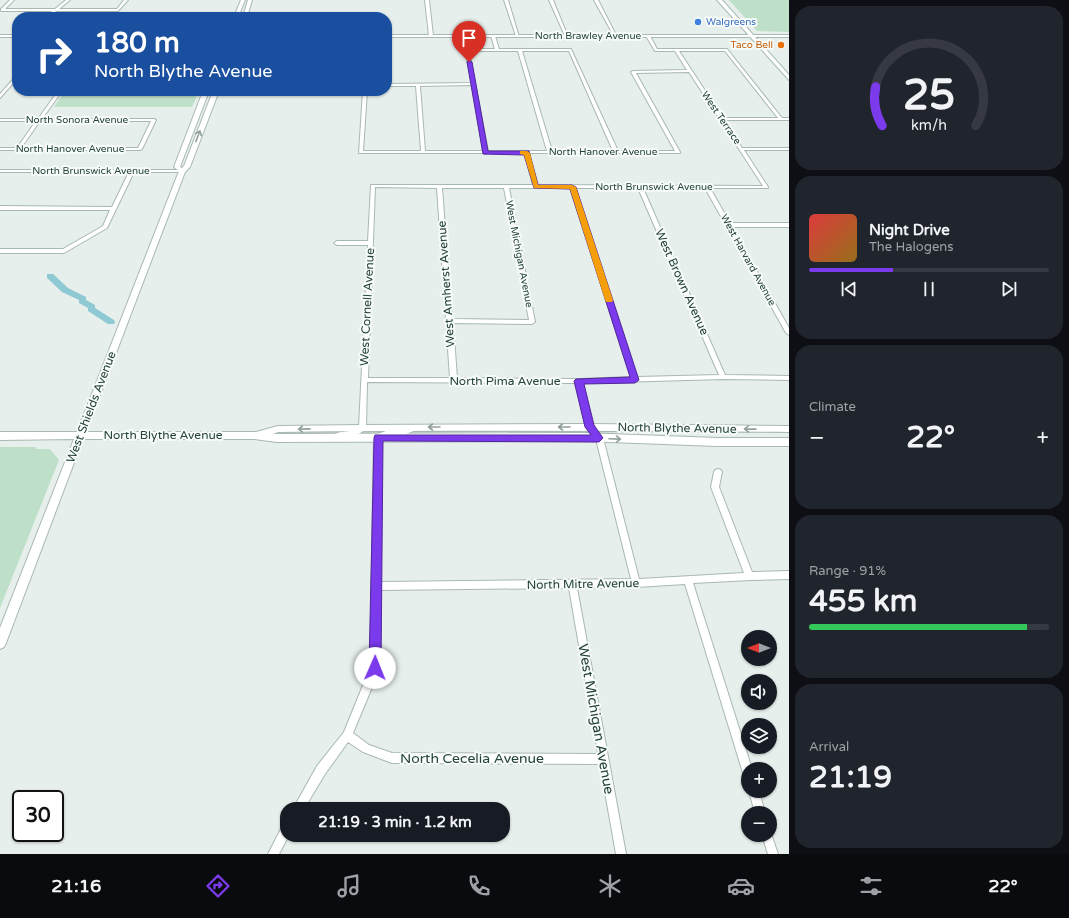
<!DOCTYPE html>
<html lang="en">
<head>
<meta charset="utf-8">
<style>
	:root { --surface:#171b24; --page:#20242c; --text:#f1f3f6; --muted:#9ea1a6; --line:#363941; --accent:#7c3aed }
	body { margin:0; font-family:"Varela Round",sans-serif; background:var(--page); color:var(--text); height:100vh; display:flex; flex-direction:column; font-size:15px; white-space:nowrap }
	* { box-sizing:border-box; margin:0 }
	p { font-size:13px; color:var(--muted) }
	.icon { flex:none; width:22px; height:22px; fill:none; stroke:currentColor; stroke-width:2; stroke-linecap:round; stroke-linejoin:round }
	.map { position:relative; flex:1; overflow:hidden }
	.details { display:flex; flex-direction:column; gap:6px; padding:6px; background:#0d0f14; width:280px }
	.details>* { flex:none }
	.top-card { position:absolute; left:12px; top:12px; width:380px; height:84px; border-radius:16px; box-shadow:0 1px 3px #0004; background:#1a4fa0; color:#fff; overflow:hidden }
	.needle { width:26px; rotate:270deg }
	.controls { position:absolute; left:741px; top:630px; display:grid; gap:8px }
	.controls a { display:grid; place-items:center; width:36px; height:36px; border-radius:50%; background:var(--surface); box-shadow:0 1px 3px #0004; font-size:20px }
	.speed { position:absolute; left:12px; top:790px; display:flex; gap:8px; font-size:20px; font-weight:700; text-align:center }
	.speed>* { display:grid; place-content:center; width:52px; height:52px; border-radius:50%; background:var(--surface); box-shadow:0 1px 3px #0004; line-height:1 }
	.speed .limit { border:2px solid #111; border-radius:6px; background:#fff; color:#111 }
	.pin { position:absolute; display:grid; place-items:center; width:34px; height:34px; color:#fff; margin:-41px -17px; border-radius:50% 50% 50% 0; rotate:-45deg; box-shadow:0 0 4px #0007 }
	.pin .icon { rotate:45deg }
	.me { position:absolute; width:44px; margin:-22px; rotate:1deg; stroke-linejoin:round; filter:drop-shadow(0 0 3px #0008) }
	.turn { display:flex; align-items:center; gap:14px; height:84px; padding:0 16px; font-size:18px }
	.turn .icon { width:52px; height:52px; stroke-width:2.5 }
	.turn b { display:block; font-size:28px; line-height:34px }
	.big { font-size:30px; font-weight:700; line-height:1.1 }
	.details .card { flex:1; display:flex; flex-direction:column; justify-content:center; gap:6px; min-width:0; padding:0 14px; border-radius:16px; background:var(--page) }
	.details .dial { align-items:center; gap:0 }
	.dial svg { height:104px; overflow:visible; fill:none; stroke:var(--line); stroke-width:7; stroke-linecap:round; text-anchor:middle }
	.dial text { fill:var(--text); stroke:none }
	.song { display:flex; align-items:center; gap:12px }
	.cover { width:48px; height:48px; border-radius:6px; background:linear-gradient(135deg,hsl(0 70% 55%),hsl(40 70% 35%)) }
	.played { height:4px; border-radius:2px; background:linear-gradient(90deg,var(--accent) 35%,var(--line) 35%) }
	.keys { display:flex; justify-content:space-around; direction:ltr }
	.heat { display:flex; justify-content:space-between; align-items:center; font-size:22px; direction:ltr }
	.charge { height:6px; border-radius:3px; background:linear-gradient(90deg,#34c759 91%,var(--line) 0) }
	.trip { position:absolute; left:280px; top:802px; width:230px; height:40px; border-radius:16px; background:var(--surface); box-shadow:0 1px 3px #0004; font-weight:700; line-height:40px; text-align:center }
	.tab-bar { display:flex; height:64px; justify-content:space-around; align-items:center; background:#090b0e; color:var(--muted) }
	.tab-bar .icon { width:28px; height:28px }
	.tab-bar .current { color:var(--accent) }
	.tab-bar b { font-size:18px; color:var(--text) }
	main { display:flex; flex:1; min-height:0 }
	.map>svg:first-child { display:block }
</style>
</head>
<body>
<main>
<div class="map">
<svg width="789" height="854" viewBox="0 0 789 854">
	<rect width="100%" height="100%" fill="#e6efeb"/>
	<g fill="#bfe0c8">
		<path d="M 729,0 L 789,0 L 789,32 L 757,31 Z"/>
		<path d="M 65,91 L 199,91 L 192,107 L 54,107 Z"/>
		<path d="M 0,447 L 36,447 L 36,449 L 50,449 L 59,460 L 0,608 Z"/>
	</g>
	<g fill="none" stroke-linecap="round" stroke-linejoin="round">
		<path fill="#8ec9d4" fill-rule="evenodd" d="M 47,274 L 53,274 L 68,288 L 86,297 L 86,300 L 95,305 L 95,308 L 114,320 L 115,322 L 114,324 L 108,324 L 88,311 L 88,308 L 79,303 L 79,300 L 62,292 L 47,278 Z"/>
		<defs>
			<g id="minor">
				<path d="M 10,0 L 14,0 L 5,9 L 55,9 L 66,0 L 70,0 L 59,9 L 117,9 L 124,0 L 128,0 L 118,11 L 56,11 L 49,17 L 45,17 L 52,11 L 1,11 L 1,9 Z"/>
				<path d="M 425,0 L 429,0 L 433,36 L 431,37 L 429,36 Z"/>
				<path d="M 504,0 L 508,0 L 519,37 L 516,36 Z"/>
				<path d="M 549,0 L 553,0 L 568,37 L 565,36 Z"/>
				<path d="M 594,0 L 598,0 L 617,37 L 614,36 Z"/>
				<path d="M 493,35 L 495,36 L 499,49 L 571,49 L 618,151 L 675,151 L 631,72 L 633,71 L 687,70 L 675,51 L 655,51 L 646,36 L 648,35 L 650,36 L 657,49 L 727,49 L 782,118 L 789,118 L 789,120 L 724,120 L 742,148 L 789,148 L 789,150 L 744,150 L 768,187 L 768,188 L 710,188 L 730,223 L 789,223 L 789,227 L 732,227 L 789,328 L 789,335 L 786,333 L 705,188 L 643,188 L 725,375 L 789,376 L 789,380 L 723,379 L 583,383 L 592,426 L 603,438 L 639,579 L 744,573 L 711,487 L 714,472 L 715,470 L 718,469 L 721,470 L 722,472 L 719,487 L 752,572 L 789,571 L 789,579 L 751,580 L 693,583 L 752,769 L 748,769 L 748,778 L 744,777 L 743,773 L 685,584 L 637,587 L 577,588 L 626,854 L 616,854 L 600,764 L 392,763 L 363,752 L 348,742 L 325,774 L 304,809 L 293,809 L 317,766 L 344,732 L 370,668 L 374,437 L 375,435 L 386,431 L 401,430 L 414,425 L 416,426 L 418,428 L 416,430 L 401,436 L 386,437 L 382,439 L 380,582 L 631,579 L 596,439 L 586,427 L 576,383 L 367,382 L 366,428 C 359,437 349,436 339,438 L 337,437 L 335,435 L 337,433 C 345,431 352,432 359,427 L 368,245 L 337,245 L 334,243 L 337,241 L 368,241 L 371,185 L 533,185 L 525,153 L 488,153 L 486,154 L 484,153 L 359,153 L 363,91 L 367,91 L 363,151 L 421,151 L 416,86 L 387,86 L 387,84 L 472,83 L 465,50 L 467,49 L 495,49 L 491,36 ZM 469,51 L 518,51 L 547,151 L 488,151 ZM 522,51 L 569,51 L 613,151 L 552,151 ZM 679,51 L 725,51 L 778,118 L 723,118 ZM 689,72 L 763,186 L 538,185 L 529,153 L 548,153 L 550,154 L 552,153 L 680,153 L 680,152 L 636,73 ZM 472,85 L 483,151 L 425,151 L 420,86 ZM 375,187 L 437,188 L 450,378 L 368,378 ZM 442,188 L 504,188 L 529,320 L 452,319 ZM 509,188 L 570,188 L 631,377 L 579,379 L 457,378 L 453,323 L 532,324 L 535,322 ZM 575,188 L 638,188 L 719,375 L 637,377 ZM 569,588 L 598,754 L 392,753 L 369,745 L 353,733 L 380,668 L 380,590 Z"/>
				<path d="M 16,76 L 17,76 L 17,79 L 0,98 L 0,94 Z"/>
				<path d="M 58,91 L 62,91 L 42,119 L 154,119 L 156,120 L 142,149 L 140,150 L 0,150 L 0,148 L 17,148 L 36,121 L 0,121 L 0,119 L 38,119 ZM 40,121 L 151,121 L 138,148 L 21,148 Z"/>
				<path d="M 0,170 L 182,170 L 184,171 L 182,172 L 134,172 L 107,228 L 64,253 L 0,253 L 0,249 L 63,249 L 103,226 L 110,210 L 0,210 L 0,206 L 112,207 L 129,172 L 0,172 Z"/>
				<path d="M 749,791 L 759,791 L 765,813 L 755,813 Z"/>
				<path d="M 287,824 L 287,835 L 289,835 L 279,854 L 268,854 L 283,825 Z"/>
				<path d="M 770,831 L 778,854 L 768,854 L 762,835 L 770,835 Z"/>
			</g>
			<g id="tertiary">
				<path d="M 241,0 L 245,0 L 238,17 L 234,17 Z"/>
				<path d="M 248,0 L 252,0 L 247,17 L 243,17 Z"/>
				<rect x="0" y="35" width="17" height="2"/>
				<rect x="387" y="35" width="402" height="2"/>
				<path d="M 203,91 L 209,91 L 180,167 L 182,168 L 184,166 L 213,91 L 219,91 L 190,167 L 185,172 L 86,432 L 256,432 L 278,426 L 362,425 L 589,424 L 789,426 L 789,432 C 619,431 448,430 278,432 L 273,434 L 583,433 L 717,438 L 789,438 L 789,446 L 717,446 L 583,441 L 277,442 L 254,439 L 83,439 L 6,643 L 4,647 L 0,649 L 0,628 L 74,439 L 0,440 L 0,432 L 77,432 L 179,171 L 174,167 Z"/>
			</g>
			<path id="secondary" d="M 717,0 L 722,0 L 789,75 L 789,80 Z"/>
		</defs>
		<use href="#minor" stroke="#a8b8b2" stroke-width="2"/>
		<use href="#tertiary" stroke="#a8b8b2" stroke-width="2"/>
		<use href="#secondary" stroke="#a4bbb3" stroke-width="2"/>
		<use href="#minor" fill="#fff" fill-rule="evenodd"/>
		<use href="#tertiary" fill="#fff" fill-rule="evenodd"/>
		<use href="#secondary" fill="#fff" fill-rule="evenodd"/>
	</g>
	<defs><path id="oneway-shaft" d="M-6 0H5M1.5-3L5.5 0L1.5 3" fill="none" stroke-width="1.6" stroke-linecap="round" stroke-linejoin="round"/></defs>
	<g stroke="#92a09c">
		<use href="#oneway-shaft" transform="translate(198 136) rotate(-69)"/>
		<use href="#oneway-shaft" transform="translate(434 427) rotate(180)"/>
		<use href="#oneway-shaft" transform="translate(564 427) rotate(180)"/>
		<use href="#oneway-shaft" transform="translate(304 429) rotate(179)"/>
		<use href="#oneway-shaft" transform="translate(750 429) rotate(-179)"/>
		<use href="#oneway-shaft" transform="translate(615 439) rotate(2)"/>
	</g>
	<path fill="#7c3aed" stroke="#51269a" d="M 469,60 L 472,62 L 488,151 L 529,151 L 538,185 L 572,185 L 576,187 L 639,380 L 635,383 L 584,384 L 594,425 L 603,438 L 599,442 L 383,441 L 381,668 L 379,672 L 375,674 L 371,672 L 369,668 L 374,438 L 375,435 L 591,435 L 585,427 L 574,381 L 576,379 L 630,377 L 570,189 L 534,188 L 524,155 L 483,154 L 467,62 Z"/>
	<path fill="#f59e0b" d="M 520,151 L 527,151 L 530,153 L 538,185 L 572,185 L 576,187 L 613,300 L 612,302 L 606,302 L 605,300 L 570,189 L 534,188 L 524,155 L 520,154 Z"/>
	<circle fill="#3f7fe0" stroke="#f7fbf9" stroke-width="1.5" cx="698" cy="22" r="4"/>
	<circle fill="#e8710a" stroke="#f7fbf9" stroke-width="1.5" cx="781" cy="45" r="4"/>
	<g text-anchor="middle" dominant-baseline="central" stroke-width="4" stroke-linejoin="round" paint-order="stroke">
		<g font-size="10" fill="#366cbe" stroke="#f7fbf9" text-anchor="start">
			<text x="706" y="22">Walgreens</text>
		</g>
		<g font-size="10" fill="#24423a" stroke="#f7fbf9">
			<text x="588" y="36">North Brawley Avenue</text>
			<text transform="translate(721 118) rotate(56)">West Terrace</text>
			<text x="77" y="120">North Sonora Avenue</text>
			<text x="70" y="149">North Hanover Avenue</text>
			<text x="603" y="152">North Hanover Avenue</text>
			<text x="91" y="171">North Brunswick Avenue</text>
			<text x="654" y="187">North Brunswick Avenue</text>
			<text transform="translate(519 254) rotate(79)">West Michigan Avenue</text>
			<text transform="translate(748 260) rotate(61)">West Harvard Avenue</text>
		</g>
		<g font-size="10" fill="#c56008" stroke="#f7fbf9" text-anchor="end">
			<text x="773" y="45">Taco Bell</text>
		</g>
		<g font-size="12" fill="#24423a" stroke="#f7fbf9">
			<text transform="translate(682 282) rotate(66)">West Brown Avenue</text>
			<text transform="translate(446 284) rotate(-94)">West Amherst Avenue</text>
			<text transform="translate(367 307) rotate(-87)">West Cornell Avenue</text>
			<text x="505" y="381">North Pima Avenue</text>
			<text transform="translate(91 407) rotate(-69)">West Shields Avenue</text>
			<text transform="translate(677 428) rotate(1)">North Blythe Avenue</text>
			<text x="163" y="435">North Blythe Avenue</text>
			<text transform="translate(583 584) rotate(-1)">North Mitre Avenue</text>
		</g>
		<g font-size="14" fill="#24423a" stroke="#f7fbf9">
			<text transform="translate(596 719) rotate(80)">West Michigan Avenue</text>
			<text x="472" y="758">North Cecelia Avenue</text>
		</g>
	</g>
</svg>
<div class="controls">
<a><svg class="needle" viewBox="-14 -14 28 28"><path d="M0-13l5 13h-10z" fill="#e53935"/><path d="M0 13l5-13h-10z" fill="#9ea1a6"/></svg></a>
<a><svg class="icon" aria-label="sound" viewBox="0 0 24 24"><path d="M4 9h4l5-4v14l-5-4H4zM17 9q2 3 0 6"/></svg></a>
<a><svg class="icon" aria-label="layers" viewBox="0 0 24 24"><path d="M12 4l9 5-9 5-9-5zM3 14l9 5 9-5"/></svg></a>
<a>+</a>
<a>−</a>
</div>
<div class="speed"><div class="limit">30</div></div>
<div class="pin" style="left:469px;top:62px;background:#d93025"><svg class="icon" aria-label="arrive" viewBox="0 0 24 24"><path d="M6 21V4h12l-3 4 3 4H6"/></svg></div>
<svg class="me" style="left:375px;top:668px" viewBox="-20 -20 40 40"><circle r="19" fill="#fff"/><path d="M0-13L10 11 0 6-10 11z" fill="#7c3aed"/></svg>
<div class="trip">21:19 · 3 min · 1.2 km</div>
<div class="top-card">
<div class="turn"><svg class="icon" aria-label="right" viewBox="0 0 24 24"><path d="M7 20v-9h11M14 6l5 5-5 5"/></svg><div><b>180 m</b>North Blythe Avenue</div></div>
</div>
</div>
<section class="details">
<div class="card dial"><svg viewBox="0 0 100 80">
<path d="M14 69A42 42 0 1 1 86 69"/>
<path d="M14 69A42 42 0 0 1 9 39" stroke="#7c3aed"/>
<text x="50" y="56" font-size="32" font-weight="700">25</text>
<text x="50" y="72" font-size="11">km/h</text>
</svg></div>
<div class="card">
<div class="song"><i class="cover"></i><div><b>Night Drive</b><p>The Halogens</p></div></div>
<div class="played"></div>
<div class="keys"><svg class="icon" aria-label="previous" viewBox="0 0 24 24"><path d="M18 5L8 12l10 7zM5 5v14"/></svg><svg class="icon" aria-label="pause" viewBox="0 0 24 24"><path d="M8 5v14M16 5v14"/></svg><svg class="icon" aria-label="next" viewBox="0 0 24 24"><path d="M6 5l10 7-10 7zM19 5v14"/></svg></div>
</div>
<div class="card"><p>Climate</p>
<div class="heat"><a>−</a><b class="big">22°</b><a>+</a></div>
</div>
<div class="card"><p>Range · 91%</p><b class="big">455 km</b><div class="charge"></div></div>
<div class="card"><p>Arrival</p><b class="big">21:19</b></div>
</section>
</main>
<nav class="tab-bar">
<b>21:16</b>
<svg class="icon current" aria-label="directions" viewBox="0 0 24 24"><path d="M12 3l9 9-9 9-9-9zM9 14v-3h6M13 9l2 2-2 2"/></svg>
<svg class="icon" aria-label="music" viewBox="0 0 24 24"><path d="M9 18V5l10-2v13"/><circle cx="6" cy="18" r="3"/><circle cx="16" cy="16" r="3"/></svg>
<svg class="icon" aria-label="phone" viewBox="0 0 24 24"><path d="M5 4h4l2 5-3 2q2 4 5 5l2-3 5 2v4C11 20 4 13 5 4z"/></svg>
<svg class="icon" aria-label="climate" viewBox="0 0 24 24"><path d="M12 3v18M4 7l16 10M4 17L20 7"/></svg>
<svg class="icon" aria-label="car" viewBox="0 0 24 24"><path d="M5 17H2v-5l4-1 3-4h7l3 4 3 1v5h-3M9 17h6M6 11h13"/><circle cx="7" cy="17" r="2"/><circle cx="17" cy="17" r="2"/></svg>
<svg class="icon" aria-label="filters" viewBox="0 0 24 24"><path d="M4 7h16M4 17h16"/><circle cx="9" cy="7" r="2"/><circle cx="15" cy="17" r="2"/></svg>
<b>22°</b>
</nav>
</body>
</html>
